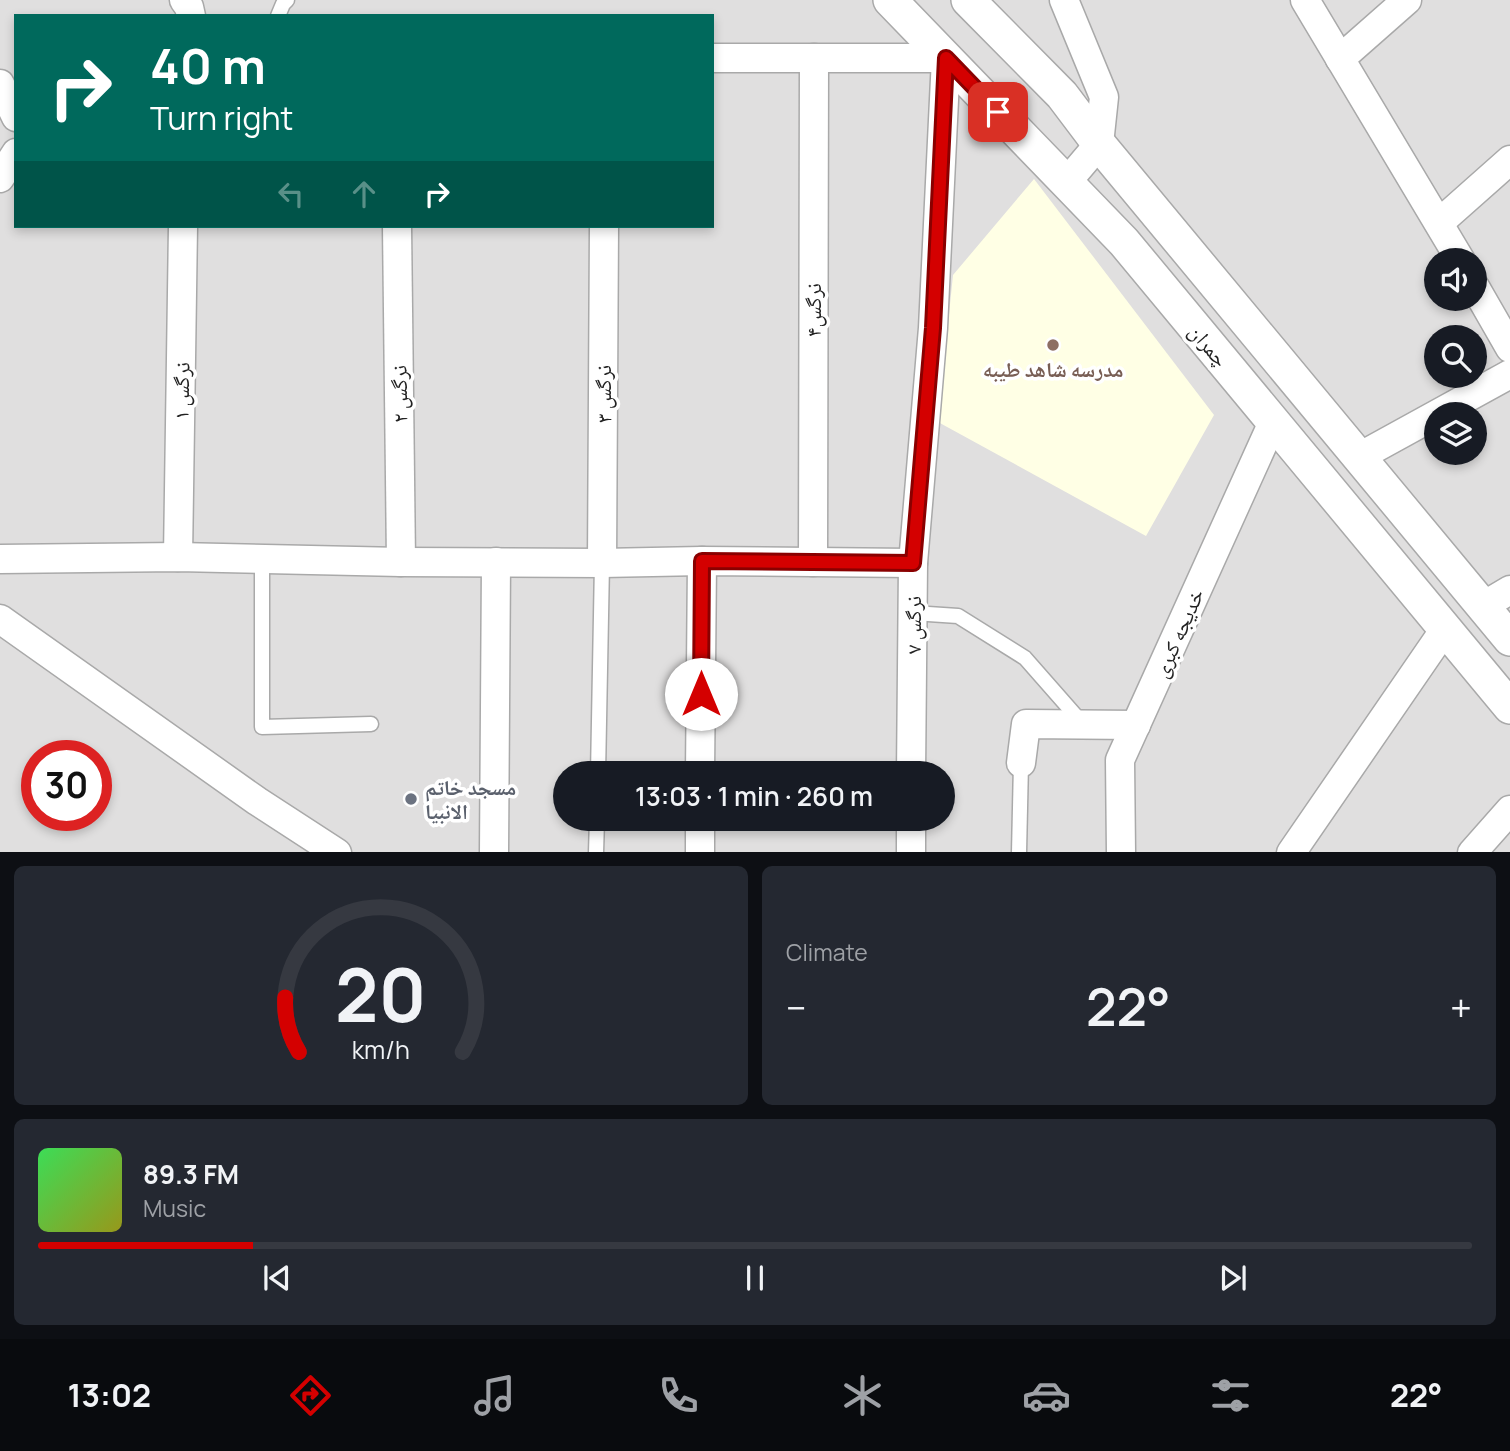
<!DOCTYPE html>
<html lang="en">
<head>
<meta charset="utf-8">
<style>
	:root { --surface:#171b24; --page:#242831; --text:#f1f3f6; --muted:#9ea1a6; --line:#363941; --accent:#d40000 }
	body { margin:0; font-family:Manrope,"Noto Naskh Arabic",sans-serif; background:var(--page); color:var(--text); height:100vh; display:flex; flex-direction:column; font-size:26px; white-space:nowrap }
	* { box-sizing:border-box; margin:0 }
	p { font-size:23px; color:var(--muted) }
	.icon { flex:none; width:38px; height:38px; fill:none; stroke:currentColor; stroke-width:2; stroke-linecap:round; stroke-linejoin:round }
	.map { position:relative; height:852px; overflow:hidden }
	.drawer { display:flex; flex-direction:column; gap:14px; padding:14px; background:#0d0f14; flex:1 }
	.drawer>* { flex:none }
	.guide { position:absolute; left:14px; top:14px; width:700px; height:214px; border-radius:0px; box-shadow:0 4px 10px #0003; background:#00695c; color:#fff; overflow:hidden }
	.fabs { position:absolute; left:1424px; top:248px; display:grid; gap:14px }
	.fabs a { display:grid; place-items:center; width:63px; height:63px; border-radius:50%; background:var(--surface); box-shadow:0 4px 10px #0003; font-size:35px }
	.speed { position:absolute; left:21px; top:740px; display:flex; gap:14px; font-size:35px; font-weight:700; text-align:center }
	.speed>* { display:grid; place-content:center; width:91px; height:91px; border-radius:50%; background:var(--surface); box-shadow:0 4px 10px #0003; line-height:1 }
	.speed .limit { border:10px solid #d22; background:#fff; color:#111 }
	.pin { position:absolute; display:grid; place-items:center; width:60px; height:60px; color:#fff; margin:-30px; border-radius:14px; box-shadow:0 4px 10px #0006 }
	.me { position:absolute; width:77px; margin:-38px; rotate:0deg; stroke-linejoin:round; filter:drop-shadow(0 0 5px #0008) }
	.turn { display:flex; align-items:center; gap:24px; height:147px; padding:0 21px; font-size:32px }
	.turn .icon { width:91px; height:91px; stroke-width:2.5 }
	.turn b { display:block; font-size:49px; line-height:60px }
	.lanes { display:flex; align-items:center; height:66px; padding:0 21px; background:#0003; justify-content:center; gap:35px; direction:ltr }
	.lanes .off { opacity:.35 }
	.big { font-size:52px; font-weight:600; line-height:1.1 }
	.drawer .tile { flex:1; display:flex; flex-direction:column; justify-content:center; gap:10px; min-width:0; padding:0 24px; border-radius:10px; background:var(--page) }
	.drawer .dial { align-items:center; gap:0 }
	.dial svg { height:182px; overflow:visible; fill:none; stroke:var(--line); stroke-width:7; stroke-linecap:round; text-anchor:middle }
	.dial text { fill:var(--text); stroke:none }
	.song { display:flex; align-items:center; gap:21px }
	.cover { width:84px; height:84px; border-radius:10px; background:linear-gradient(135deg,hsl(130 70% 55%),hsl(60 70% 35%)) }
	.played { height:7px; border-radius:4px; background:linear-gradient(90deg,var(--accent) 15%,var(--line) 15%) }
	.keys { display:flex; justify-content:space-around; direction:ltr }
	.heat { display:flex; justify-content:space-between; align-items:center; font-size:38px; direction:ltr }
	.drawer .tiles { flex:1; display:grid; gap:14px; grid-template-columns:1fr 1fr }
	.tile:last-child { grid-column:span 2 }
	.trip { position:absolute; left:553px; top:761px; width:402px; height:70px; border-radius:35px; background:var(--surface); box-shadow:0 4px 10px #0003; font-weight:600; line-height:70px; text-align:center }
	.menu { display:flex; height:112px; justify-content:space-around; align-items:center; background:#090b0e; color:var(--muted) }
	.menu .icon { width:49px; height:49px }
	.menu .on { color:var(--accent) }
	.menu b { font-size:32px; color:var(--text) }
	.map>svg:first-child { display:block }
</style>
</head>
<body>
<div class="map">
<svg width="1510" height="853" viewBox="0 0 1510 853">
	<rect width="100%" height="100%" fill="#f2efe9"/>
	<path fill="#e0dfdf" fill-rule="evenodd" d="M 0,0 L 1510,0 L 1510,852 L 0,852 ZM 16,16 L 712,16 L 712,226 L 16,226 ZM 1437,261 L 1475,261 L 1475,299 L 1437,299 ZM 1437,338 L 1475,338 L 1475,376 L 1437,376 ZM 1437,415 L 1475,415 L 1475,453 L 1437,453 ZM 37,756 L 96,756 L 96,816 L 37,816 ZM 565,774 L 943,774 L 943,819 L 565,819 Z"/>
	<path fill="#ffffe5" d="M 1034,179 L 1214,415 L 1146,536 L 938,422 L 953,275 Z"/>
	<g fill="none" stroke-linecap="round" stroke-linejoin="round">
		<defs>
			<g id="service">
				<path d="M 278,16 L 283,4 L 287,0"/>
				<path d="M 262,559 L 262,727 L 371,724"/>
				<path d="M 913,613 L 958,616 L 1025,658 L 1083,724"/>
				<path d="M 598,774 L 602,563"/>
				<path d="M 596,853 L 597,819"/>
				<path d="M 1019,853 L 1021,763"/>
			</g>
			<g id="minor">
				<path d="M 184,0 L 189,7 L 191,16"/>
				<path d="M 1064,0 L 1104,97 L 1099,144 L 1066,183"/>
				<path d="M 1305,0 L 1461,261"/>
				<path d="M 712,58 L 946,58 L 933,328 L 913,563 L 911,774"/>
				<path d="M 1340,59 L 1407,0"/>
				<path d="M 0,84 L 16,117"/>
				<path d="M 0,178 L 16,153"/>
				<path d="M 1439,223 L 1510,160"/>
				<path d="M 397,226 L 401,562"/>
				<path d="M 1475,287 L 1510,348"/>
				<path d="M 1359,457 L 1510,374"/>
				<path d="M 178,557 L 183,226"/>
				<path d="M 0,559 L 178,557 L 401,562 L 602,563 L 702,561 L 913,563"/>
				<path d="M 813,562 L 814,58"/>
				<path d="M 602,563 L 604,226"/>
				<path d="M 1483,606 L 1510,590"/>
				<path d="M 0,619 L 257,801 L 337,853"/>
				<path d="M 1021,763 L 1026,724 L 1136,725"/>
				<path d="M 700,774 L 702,561"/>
				<path d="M 494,853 L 496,562"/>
				<path d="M 700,853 L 700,819"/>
				<path d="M 911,853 L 911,819"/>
				<path d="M 1121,853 L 1120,760 L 1273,422"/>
				<path d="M 1291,853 L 1445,629"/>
				<path d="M 1472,853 L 1510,810"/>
			</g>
			<g id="tertiary">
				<path d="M 890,0 L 1124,242 L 1510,707"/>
				<path d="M 968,0 L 1062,95 L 1099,144 L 1510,639"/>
			</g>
		</defs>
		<use href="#service" stroke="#a9a9a9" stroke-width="17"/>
		<use href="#minor" stroke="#a9a9a9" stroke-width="31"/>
		<use href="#tertiary" stroke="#a9a9a9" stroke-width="36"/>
		<use href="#service" stroke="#fff" stroke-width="14"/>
		<use href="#minor" stroke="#fff" stroke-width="28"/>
		<use href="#tertiary" stroke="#fff" stroke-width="33"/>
	</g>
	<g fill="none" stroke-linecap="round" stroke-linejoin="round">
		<defs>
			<path id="route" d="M 701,694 L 702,561 L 913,563 L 933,328 L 946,58 L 998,112"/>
		</defs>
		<use href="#route" stroke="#8a0000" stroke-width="18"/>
		<use href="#route" stroke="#d40000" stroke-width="12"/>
	</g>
	<circle fill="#8d6e63" stroke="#fff" stroke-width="2.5" cx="1053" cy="345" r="7"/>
	<circle fill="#6b7280" stroke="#fff" stroke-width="2.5" cx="411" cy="799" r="7"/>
	<g text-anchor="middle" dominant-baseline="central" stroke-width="7" stroke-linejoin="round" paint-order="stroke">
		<g font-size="21" fill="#222" stroke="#fff">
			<text transform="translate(813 310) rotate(-90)">نرگس۴</text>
			<text transform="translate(1209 345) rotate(50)">چمران</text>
			<text transform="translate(181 391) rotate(-89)">نرگس ۱</text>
			<text transform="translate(399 394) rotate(-91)">نرگس ۲</text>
			<text transform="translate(603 394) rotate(-90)">نرگس ۳</text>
			<text transform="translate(913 625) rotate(-90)">نرگس ۷</text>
			<text transform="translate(1178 633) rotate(-66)">خدیجه کبری</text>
		</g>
		<g font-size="21" font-weight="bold" fill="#785e54" stroke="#fff">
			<text x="1053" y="369">مدرسه شاهد طیبه</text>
		</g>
		<g font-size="21" font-weight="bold" fill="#5b616d" stroke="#fff" text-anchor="start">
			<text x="425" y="787">مسجد خاتم<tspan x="425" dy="24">الانبیا</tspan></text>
		</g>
	</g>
</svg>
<div class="fabs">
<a><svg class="icon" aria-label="sound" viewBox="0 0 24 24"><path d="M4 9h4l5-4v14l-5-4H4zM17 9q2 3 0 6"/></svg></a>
<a><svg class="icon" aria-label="search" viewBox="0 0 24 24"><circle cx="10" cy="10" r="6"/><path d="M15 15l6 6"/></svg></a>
<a><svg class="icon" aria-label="layers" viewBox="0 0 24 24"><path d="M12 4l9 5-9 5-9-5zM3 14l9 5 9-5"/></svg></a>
</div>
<div class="speed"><div class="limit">30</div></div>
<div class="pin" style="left:998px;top:112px;background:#d93025"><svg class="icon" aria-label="arrive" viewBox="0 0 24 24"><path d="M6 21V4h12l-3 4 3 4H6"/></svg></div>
<svg class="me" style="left:701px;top:694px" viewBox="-20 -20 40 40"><circle r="19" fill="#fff"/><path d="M0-13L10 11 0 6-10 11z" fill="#d40000"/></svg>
<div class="trip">13:03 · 1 min · 260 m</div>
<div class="guide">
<div class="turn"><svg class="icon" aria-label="right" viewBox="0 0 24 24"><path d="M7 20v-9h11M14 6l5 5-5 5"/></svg><div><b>40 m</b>Turn right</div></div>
<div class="lanes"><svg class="icon off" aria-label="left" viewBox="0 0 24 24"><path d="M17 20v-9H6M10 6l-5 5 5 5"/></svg><svg class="icon off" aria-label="ahead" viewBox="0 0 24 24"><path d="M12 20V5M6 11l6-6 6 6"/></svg><svg class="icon" aria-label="right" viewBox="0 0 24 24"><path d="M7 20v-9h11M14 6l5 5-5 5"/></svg></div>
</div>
</div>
<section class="drawer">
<div class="tiles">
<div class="tile dial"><svg viewBox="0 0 100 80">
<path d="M14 69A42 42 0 1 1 86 69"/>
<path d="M14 69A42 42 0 0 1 8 45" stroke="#d40000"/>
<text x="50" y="56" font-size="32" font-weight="700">20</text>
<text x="50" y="72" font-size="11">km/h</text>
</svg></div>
<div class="tile"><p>Climate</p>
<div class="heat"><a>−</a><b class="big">22°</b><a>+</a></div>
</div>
<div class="tile">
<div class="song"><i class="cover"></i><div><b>89.3 FM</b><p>Music</p></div></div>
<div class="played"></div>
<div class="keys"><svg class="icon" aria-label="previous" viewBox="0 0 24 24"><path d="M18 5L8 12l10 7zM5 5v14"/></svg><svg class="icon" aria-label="pause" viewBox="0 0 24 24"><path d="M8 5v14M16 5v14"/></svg><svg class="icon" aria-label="next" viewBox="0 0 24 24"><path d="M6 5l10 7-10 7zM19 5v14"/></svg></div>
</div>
</div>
</section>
<nav class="menu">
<b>13:02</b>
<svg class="icon on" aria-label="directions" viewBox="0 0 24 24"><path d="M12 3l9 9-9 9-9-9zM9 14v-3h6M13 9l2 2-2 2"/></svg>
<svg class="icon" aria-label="music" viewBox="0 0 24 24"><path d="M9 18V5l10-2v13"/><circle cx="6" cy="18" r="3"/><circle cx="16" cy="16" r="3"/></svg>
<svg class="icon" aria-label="phone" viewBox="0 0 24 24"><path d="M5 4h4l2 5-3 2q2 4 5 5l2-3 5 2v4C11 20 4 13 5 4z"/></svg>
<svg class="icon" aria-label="climate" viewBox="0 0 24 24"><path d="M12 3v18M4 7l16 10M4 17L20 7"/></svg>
<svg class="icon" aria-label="car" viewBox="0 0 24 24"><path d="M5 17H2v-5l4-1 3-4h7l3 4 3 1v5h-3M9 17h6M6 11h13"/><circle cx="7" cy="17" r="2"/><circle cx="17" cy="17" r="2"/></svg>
<svg class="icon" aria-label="filters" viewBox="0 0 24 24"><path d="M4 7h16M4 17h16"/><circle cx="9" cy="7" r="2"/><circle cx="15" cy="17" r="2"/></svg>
<b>22°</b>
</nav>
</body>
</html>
